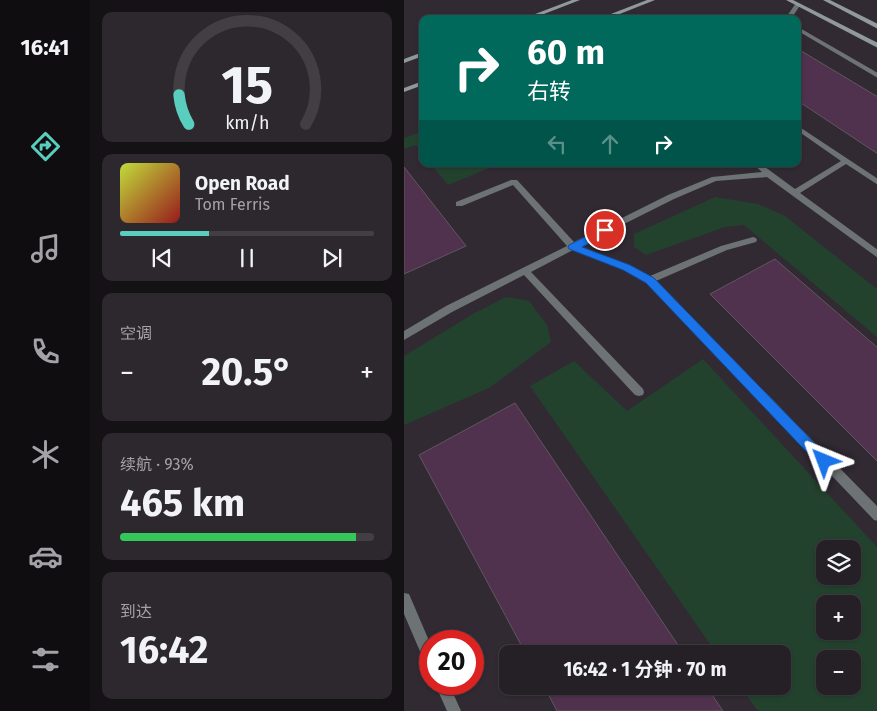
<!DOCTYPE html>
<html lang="zh">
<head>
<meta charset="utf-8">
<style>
	:root { --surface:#252026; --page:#2d282e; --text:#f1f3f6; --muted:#a3a3a7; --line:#423e43; --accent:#59cebe }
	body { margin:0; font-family:"Fira Sans","Noto Sans SC",sans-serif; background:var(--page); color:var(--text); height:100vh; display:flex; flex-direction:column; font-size:19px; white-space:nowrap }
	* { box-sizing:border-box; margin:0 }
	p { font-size:16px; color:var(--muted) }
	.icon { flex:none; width:28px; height:28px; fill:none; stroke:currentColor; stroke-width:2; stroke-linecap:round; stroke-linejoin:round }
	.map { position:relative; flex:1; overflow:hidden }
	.panel { display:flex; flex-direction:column; gap:12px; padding:12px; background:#141215; width:314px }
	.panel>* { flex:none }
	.top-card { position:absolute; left:15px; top:15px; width:382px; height:152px; border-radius:10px; box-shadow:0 1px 4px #0004,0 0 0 1px var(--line); background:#00695c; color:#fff; overflow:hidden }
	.buttons { position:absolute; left:412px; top:540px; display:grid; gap:10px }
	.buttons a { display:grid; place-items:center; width:45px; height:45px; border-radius:10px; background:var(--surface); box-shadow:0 1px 4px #0004,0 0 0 1px var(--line); font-size:25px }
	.speed { position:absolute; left:15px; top:630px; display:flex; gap:10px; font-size:25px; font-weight:700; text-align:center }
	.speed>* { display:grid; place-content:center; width:65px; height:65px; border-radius:50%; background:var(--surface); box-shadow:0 1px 4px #0004,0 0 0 1px var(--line); line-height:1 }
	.speed .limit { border:8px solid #d22; background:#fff; color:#111 }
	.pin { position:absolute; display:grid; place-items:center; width:42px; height:42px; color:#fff; margin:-21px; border:2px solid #fff; border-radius:50%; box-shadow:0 1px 5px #0007 }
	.me { position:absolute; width:55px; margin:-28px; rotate:316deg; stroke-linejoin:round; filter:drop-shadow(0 0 4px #0008) }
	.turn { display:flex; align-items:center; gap:18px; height:105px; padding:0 25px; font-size:22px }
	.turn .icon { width:65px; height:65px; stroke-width:2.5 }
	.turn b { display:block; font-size:35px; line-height:42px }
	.lanes { display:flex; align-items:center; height:48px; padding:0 25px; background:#0003; justify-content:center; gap:25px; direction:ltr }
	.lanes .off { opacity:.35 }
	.big { font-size:38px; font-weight:700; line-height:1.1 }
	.panel .card { flex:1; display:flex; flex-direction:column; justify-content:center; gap:8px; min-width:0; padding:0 18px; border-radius:10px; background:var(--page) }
	.panel .dial { align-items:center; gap:0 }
	.dial svg { height:130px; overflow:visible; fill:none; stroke:var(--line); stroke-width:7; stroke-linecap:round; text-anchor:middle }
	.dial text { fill:var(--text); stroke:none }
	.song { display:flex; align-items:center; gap:15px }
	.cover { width:60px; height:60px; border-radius:8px; background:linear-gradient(135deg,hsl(70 70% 55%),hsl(0 70% 35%)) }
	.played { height:5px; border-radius:2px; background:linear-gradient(90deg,var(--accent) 35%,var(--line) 35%) }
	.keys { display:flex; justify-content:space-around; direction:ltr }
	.heat { display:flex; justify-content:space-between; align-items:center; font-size:28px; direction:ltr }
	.charge { height:8px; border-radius:4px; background:linear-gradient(90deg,#34c759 93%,var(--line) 0) }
	.trip { position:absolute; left:95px; top:645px; width:292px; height:50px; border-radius:10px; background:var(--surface); box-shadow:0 1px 4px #0004,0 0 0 1px var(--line); font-weight:700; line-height:50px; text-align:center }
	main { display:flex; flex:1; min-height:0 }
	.tab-bar { display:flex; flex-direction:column; width:90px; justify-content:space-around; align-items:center; background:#0f0d0f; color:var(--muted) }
	.tab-bar .icon { width:35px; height:35px }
	.tab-bar .on { color:var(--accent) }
	.tab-bar b { font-size:22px; color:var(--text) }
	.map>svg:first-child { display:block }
</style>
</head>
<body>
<main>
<nav class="tab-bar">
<b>16:41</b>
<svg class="icon on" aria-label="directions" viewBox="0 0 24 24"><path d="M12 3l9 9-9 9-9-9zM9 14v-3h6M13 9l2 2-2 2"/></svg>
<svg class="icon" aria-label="music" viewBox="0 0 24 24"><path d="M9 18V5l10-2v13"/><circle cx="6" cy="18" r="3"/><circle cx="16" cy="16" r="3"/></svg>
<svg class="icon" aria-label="phone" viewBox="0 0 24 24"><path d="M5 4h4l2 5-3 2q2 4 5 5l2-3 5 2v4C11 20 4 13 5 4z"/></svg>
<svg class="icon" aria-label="climate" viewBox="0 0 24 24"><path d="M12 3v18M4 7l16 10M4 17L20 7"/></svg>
<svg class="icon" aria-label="car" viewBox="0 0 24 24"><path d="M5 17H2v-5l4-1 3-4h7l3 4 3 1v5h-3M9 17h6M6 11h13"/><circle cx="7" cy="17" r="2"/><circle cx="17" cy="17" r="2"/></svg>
<svg class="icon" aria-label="filters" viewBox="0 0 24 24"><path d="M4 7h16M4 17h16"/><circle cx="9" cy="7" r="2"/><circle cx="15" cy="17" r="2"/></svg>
</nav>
<section class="panel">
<div class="card dial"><svg viewBox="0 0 100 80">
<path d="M14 69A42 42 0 1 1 86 69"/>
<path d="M14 69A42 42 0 0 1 8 51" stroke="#59cebe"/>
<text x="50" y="56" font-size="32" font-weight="700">15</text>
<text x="50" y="72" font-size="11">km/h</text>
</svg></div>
<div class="card">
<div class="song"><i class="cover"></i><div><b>Open Road</b><p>Tom Ferris</p></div></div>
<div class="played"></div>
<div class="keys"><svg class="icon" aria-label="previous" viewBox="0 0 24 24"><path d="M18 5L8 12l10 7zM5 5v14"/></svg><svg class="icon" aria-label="pause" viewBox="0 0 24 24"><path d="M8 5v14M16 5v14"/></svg><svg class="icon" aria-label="next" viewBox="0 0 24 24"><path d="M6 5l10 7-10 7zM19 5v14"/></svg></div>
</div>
<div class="card"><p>空调</p>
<div class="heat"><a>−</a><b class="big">20.5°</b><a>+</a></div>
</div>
<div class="card"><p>续航 · 93%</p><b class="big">465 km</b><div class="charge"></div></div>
<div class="card"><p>到达</p><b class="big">16:42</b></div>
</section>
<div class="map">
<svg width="474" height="711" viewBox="0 0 474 711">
	<rect width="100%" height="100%" fill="#312a33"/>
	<g fill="#23422e" fill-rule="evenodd">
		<path d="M 19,131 L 19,154 L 12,145 L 0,149 L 0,138 Z"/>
		<path d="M 27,164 L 95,164 L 44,185 Z"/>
		<path d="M 311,197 L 354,204 L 381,216 L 473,289 L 473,337 L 340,225 L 321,227 L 242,255 L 230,247 L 230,234 Z"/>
		<path d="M 102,297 L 125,301 L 143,325 L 147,342 L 85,388 L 0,425 L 0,356 L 69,314 Z"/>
		<path d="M 299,359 L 473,547 L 473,711 L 354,711 L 336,686 L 379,686 L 379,654 L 313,654 L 126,386 L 170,361 L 223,411 ZM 421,549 L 449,549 L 449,576 L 421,576 ZM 421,604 L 449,604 L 449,631 L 421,631 ZM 421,659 L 449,659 L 449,686 L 421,686 Z"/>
	</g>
	<g fill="#50324e" stroke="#60575f">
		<path d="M 394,49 L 474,97 L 474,154 L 394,101 Z"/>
		<path d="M 0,167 L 62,246 L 0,274 Z"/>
		<path d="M 371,259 L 474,348 L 474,462 L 306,294 Z"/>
		<path d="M 111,403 L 280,654 L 122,654 L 15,455 Z"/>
		<path d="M 140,686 L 302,686 L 319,711 L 153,711 Z"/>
	</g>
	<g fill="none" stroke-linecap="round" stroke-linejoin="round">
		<g fill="#6d7374" fill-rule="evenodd">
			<path d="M 392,3 L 397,4 L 387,19 L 381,19 Z"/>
			<path d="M 394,27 L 474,73 L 474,78 L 394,31 Z"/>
			<path d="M 394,126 L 474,179 L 474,185 L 442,164 L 396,193 L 474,250 L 474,258 L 363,177 L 312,181 L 270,199 L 176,246 L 226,266 L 246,276 L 317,246 L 349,237 L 352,238 L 353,240 L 352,242 L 323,250 L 252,281 L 474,507 L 474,521 L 470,520 L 243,282 L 220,270 L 169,250 L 127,272 L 239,389 L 240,392 L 239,395 L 235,396 L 231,395 L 120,275 L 48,312 L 0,340 L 0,331 L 42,306 L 163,246 L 109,185 L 58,206 L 52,206 L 52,202 L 107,180 L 113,180 L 170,242 L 264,195 L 308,177 L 358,172 L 349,164 L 357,164 L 391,189 L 437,161 L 394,131 Z"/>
		</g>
		<g fill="#6d7374" fill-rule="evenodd">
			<path d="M 0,593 L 5,594 L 26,643 L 26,665 L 21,663 L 0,614 Z"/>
			<path d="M 31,684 L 45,684 L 57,711 L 43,711 Z"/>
		</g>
		<g fill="#909a9c" fill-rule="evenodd">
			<path d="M 168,0 L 176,0 L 127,19 L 118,19 Z"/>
			<path d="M 243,0 L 251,0 L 203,19 L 194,19 Z"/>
			<path d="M 382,0 L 389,0 L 474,43 L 474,48 Z"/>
			<path d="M 419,0 L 426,0 L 474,24 L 474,29 Z"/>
			<path d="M 19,52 L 19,56 L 0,63 L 0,59 Z"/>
			<path d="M 19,81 L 19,85 L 0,92 L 0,88 Z"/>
		</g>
	</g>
	<path fill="#1a73e8" stroke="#114b97" d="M 201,227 L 206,230 L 205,233 L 178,247 L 226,265 L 250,278 L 424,457 L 426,461 L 424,465 L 420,467 L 415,465 L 242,283 L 219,270 L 165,249 L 164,247 L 165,245 Z"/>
</svg>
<div class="buttons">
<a><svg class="icon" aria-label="layers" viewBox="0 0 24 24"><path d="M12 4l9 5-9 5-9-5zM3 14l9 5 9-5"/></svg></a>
<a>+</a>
<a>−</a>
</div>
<div class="speed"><div class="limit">20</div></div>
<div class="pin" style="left:201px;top:230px;background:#d93025"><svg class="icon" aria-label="arrive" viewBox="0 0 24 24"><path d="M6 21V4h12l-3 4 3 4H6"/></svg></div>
<svg class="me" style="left:420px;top:461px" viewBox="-20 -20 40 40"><path d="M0-17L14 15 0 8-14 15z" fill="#1a73e8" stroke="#fff" stroke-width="4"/></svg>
<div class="trip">16:42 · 1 分钟 · 70 m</div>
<div class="top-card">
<div class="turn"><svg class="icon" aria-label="right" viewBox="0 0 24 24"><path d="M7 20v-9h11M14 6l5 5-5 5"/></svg><div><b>60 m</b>右转</div></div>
<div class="lanes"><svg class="icon off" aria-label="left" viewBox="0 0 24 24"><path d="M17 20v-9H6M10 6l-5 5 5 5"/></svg><svg class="icon off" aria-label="ahead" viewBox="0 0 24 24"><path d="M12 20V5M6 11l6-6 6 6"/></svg><svg class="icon" aria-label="right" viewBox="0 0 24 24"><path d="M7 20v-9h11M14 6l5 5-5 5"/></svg></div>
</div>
</div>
</main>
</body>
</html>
